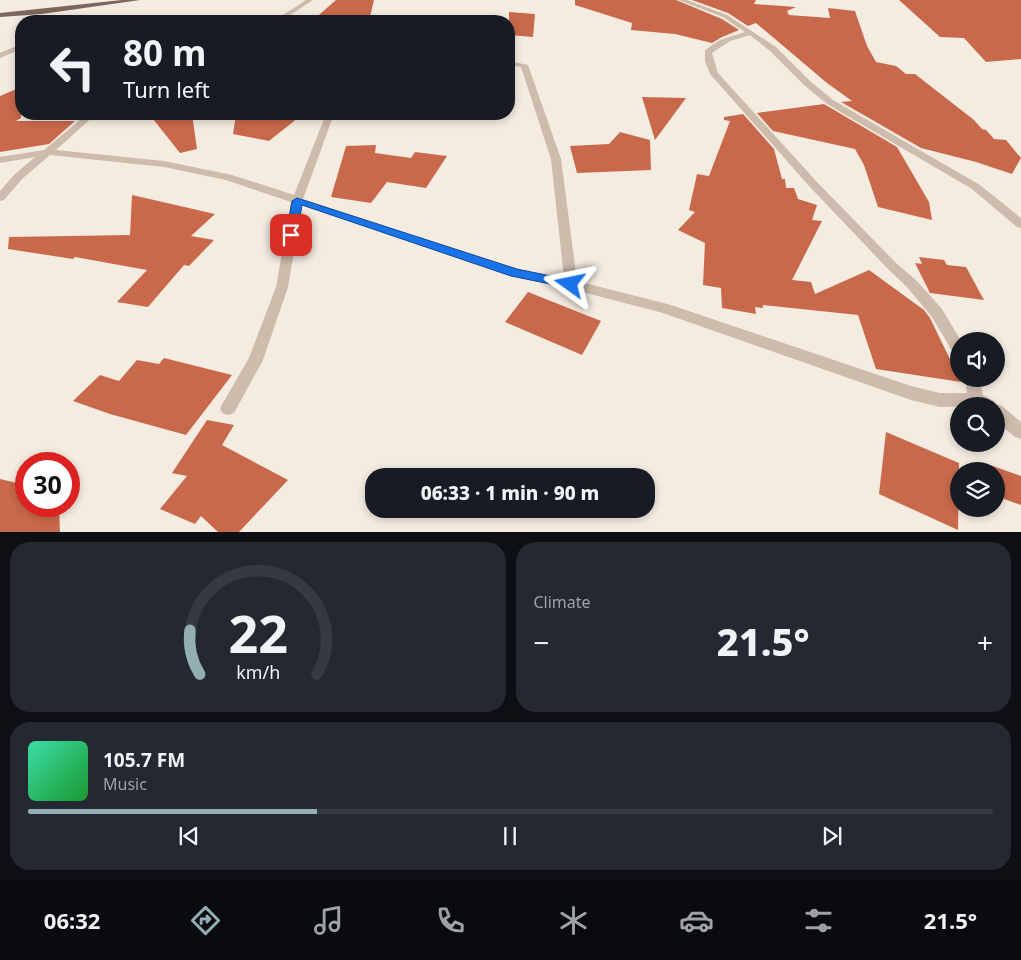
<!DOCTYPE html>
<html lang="en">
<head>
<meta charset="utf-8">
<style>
	:root { --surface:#171b24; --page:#242831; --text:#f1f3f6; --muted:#9ea1a6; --line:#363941; --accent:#92aeb2 }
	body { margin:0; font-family:"Noto Sans",sans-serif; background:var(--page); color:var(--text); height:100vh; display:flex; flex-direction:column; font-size:19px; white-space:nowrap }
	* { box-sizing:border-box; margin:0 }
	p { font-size:16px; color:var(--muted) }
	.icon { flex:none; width:28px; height:28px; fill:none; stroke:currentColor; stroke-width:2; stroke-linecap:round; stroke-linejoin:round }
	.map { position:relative; height:532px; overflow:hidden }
	.details { display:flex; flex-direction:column; gap:10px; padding:10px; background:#0d0f14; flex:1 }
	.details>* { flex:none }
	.guide { position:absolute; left:15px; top:15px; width:500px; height:105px; border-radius:20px; box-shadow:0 2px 8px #0003; background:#171b24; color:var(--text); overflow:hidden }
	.fabs { position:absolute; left:950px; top:332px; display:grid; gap:10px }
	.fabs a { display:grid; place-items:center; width:55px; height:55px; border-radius:50%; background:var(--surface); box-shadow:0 2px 8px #0003; font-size:25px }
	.speed { position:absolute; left:15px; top:452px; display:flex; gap:10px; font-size:25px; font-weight:700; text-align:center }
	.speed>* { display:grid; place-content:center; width:65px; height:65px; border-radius:50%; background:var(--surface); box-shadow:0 2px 8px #0003; line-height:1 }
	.speed .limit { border:8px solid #d22; background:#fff; color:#111 }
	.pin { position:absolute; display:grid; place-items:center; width:42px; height:42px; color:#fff; margin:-21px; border-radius:10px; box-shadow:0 2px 8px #0006 }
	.me { position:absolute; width:55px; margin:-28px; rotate:282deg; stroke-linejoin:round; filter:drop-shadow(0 0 4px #0008) }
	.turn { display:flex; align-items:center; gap:18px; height:105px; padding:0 25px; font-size:22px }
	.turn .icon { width:65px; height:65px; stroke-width:2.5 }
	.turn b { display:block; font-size:35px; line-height:42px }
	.big { font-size:38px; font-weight:800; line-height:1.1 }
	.details .card { flex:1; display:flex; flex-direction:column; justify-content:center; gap:8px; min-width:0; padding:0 18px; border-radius:20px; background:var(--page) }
	.details .dial { align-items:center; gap:0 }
	.dial svg { height:130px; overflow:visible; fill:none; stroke:var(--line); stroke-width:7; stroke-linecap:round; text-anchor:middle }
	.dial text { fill:var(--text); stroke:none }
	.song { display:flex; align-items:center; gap:15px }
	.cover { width:60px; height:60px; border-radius:8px; background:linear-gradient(135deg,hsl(160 70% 55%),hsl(130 70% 35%)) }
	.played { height:5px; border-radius:2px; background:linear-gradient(90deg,var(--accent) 30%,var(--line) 30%) }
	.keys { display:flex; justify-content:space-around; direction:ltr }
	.heat { display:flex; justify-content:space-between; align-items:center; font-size:28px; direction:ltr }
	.details .tiles { flex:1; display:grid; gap:10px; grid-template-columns:1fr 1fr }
	.card:last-child { grid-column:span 2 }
	.trip { position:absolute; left:365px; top:468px; width:290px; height:50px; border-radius:20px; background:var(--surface); box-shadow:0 2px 8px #0003; font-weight:800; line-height:50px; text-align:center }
	.dock { display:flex; height:80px; justify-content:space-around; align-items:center; background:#090b0e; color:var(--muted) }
	.dock .icon { width:35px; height:35px }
	.dock .on { color:var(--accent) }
	.dock b { font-size:22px; color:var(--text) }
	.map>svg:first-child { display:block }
</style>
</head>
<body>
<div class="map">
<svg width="1021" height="533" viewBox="0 0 1021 533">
	<rect width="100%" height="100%" fill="#f4ebe1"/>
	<g fill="#c8694b">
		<path d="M 336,0 L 374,0 L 369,21 L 312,21 Z"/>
		<path d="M 575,0 L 676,0 L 722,19 L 739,30 L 722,37 L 712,43 L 675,34 L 631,30 L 632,23 L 575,5 Z"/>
		<path d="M 692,0 L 756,0 L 754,4 L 796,7 L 787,11 L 789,15 L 830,18 L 828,8 L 855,11 L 867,46 L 876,62 L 896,66 L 906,74 L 915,74 L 974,120 L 982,129 L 986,130 L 994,139 L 1006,140 L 1021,158 L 1012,174 L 976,162 L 921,148 L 841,102 L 852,101 L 827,83 L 756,23 L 748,26 L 728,13 Z"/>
		<path d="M 899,0 L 1021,0 L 1021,59 L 986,62 L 964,38 L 940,37 Z"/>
		<path d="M 509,12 L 535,14 L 533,37 L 509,35 Z"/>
		<path d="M 21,87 L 21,118 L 16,121 L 75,121 L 49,144 L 0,152 L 0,96 Z"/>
		<path d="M 642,97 L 686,98 L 655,140 Z"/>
		<path d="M 824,104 L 897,147 L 929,202 L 932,220 L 878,207 L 864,165 L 855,149 L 773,131 L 757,113 Z"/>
		<path d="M 149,114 L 192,114 L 197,149 L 180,153 Z"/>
		<path d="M 236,114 L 303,114 L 269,141 L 233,134 Z"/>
		<path d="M 743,114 L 774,149 L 782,179 L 785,179 L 786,188 L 794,188 L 798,199 L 817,205 L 812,220 L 822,221 L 792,280 L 811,282 L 815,294 L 869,270 L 924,310 L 930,318 L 961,382 L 876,369 L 858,315 L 763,305 L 763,308 L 755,307 L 756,314 L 722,308 L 721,288 L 703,285 L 705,243 L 678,230 L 695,212 L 689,210 L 697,174 L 709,176 L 730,121 L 724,120 L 724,117 Z"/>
		<path d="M 620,132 L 650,140 L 651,170 L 577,173 L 570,146 L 609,144 Z"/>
		<path d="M 376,145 L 375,153 L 411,158 L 415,152 L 447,156 L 426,188 L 387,182 L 371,203 L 331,197 L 346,146 Z"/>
		<path d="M 132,195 L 215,214 L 191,236 L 214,240 L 189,266 L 184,265 L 148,307 L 117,302 L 147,270 L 75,257 L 73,259 L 8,249 L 9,237 L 130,235 Z"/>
		<path d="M 919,257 L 944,260 L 947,265 L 966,267 L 984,300 L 930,293 L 915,263 L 922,264 Z"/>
		<path d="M 528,292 L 601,321 L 582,355 L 505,322 Z"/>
		<path d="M 164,358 L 232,375 L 186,435 L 110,414 L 73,401 L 100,375 L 119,381 L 137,360 L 159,364 Z"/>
		<path d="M 207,420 L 234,425 L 222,445 L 288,480 L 238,533 L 219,533 L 201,516 L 195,524 L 160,509 L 187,476 L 172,473 Z"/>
		<path d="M 886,432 L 959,463 L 958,530 L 879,494 Z"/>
		<path d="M 990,465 L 1021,476 L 1021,505 L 996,496 L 996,471 L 991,471 Z"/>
		<path d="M 0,479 L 26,485 L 26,506 L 59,506 L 60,533 L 0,533 Z"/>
	</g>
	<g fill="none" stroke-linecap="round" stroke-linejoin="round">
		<g fill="#cdbbac" fill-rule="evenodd">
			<path d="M 306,0 L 313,0 L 281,21 L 274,21 Z"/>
			<path d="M 678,0 L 687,0 L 727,15 L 776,47 L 810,81 L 833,100 L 980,185 L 1021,218 L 1021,228 L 1017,227 L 972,189 L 827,104 L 804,85 L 770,51 L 750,35 L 730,41 L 712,53 L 718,73 L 817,182 L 896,263 L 917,281 L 942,309 L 961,341 L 959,341 L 959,356 L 954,354 L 932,317 L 907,287 L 888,269 L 809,186 L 710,74 L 705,61 L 705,50 L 720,40 L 745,32 L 723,17 Z"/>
			<path d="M 21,44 L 21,49 L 0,58 L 0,53 Z"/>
			<path d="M 509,61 L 528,65 L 561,159 L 577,281 L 671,305 L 911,386 L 940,393 L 967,393 L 965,379 L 979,379 L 983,395 L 994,401 L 995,404 L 1002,406 L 1021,422 L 1021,439 L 1015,437 L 996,421 L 996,406 L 940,407 L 911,400 L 663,313 L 571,289 L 511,276 L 302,205 L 288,287 L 263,360 L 234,413 L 228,415 L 222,413 L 220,408 L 249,358 L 276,287 L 291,202 L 226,180 L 164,167 L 50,155 L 22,179 L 4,200 L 0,201 L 0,191 L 14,175 L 35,157 L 0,163 L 0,157 L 44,150 L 87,114 L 96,114 L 56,150 L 164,161 L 232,175 L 294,195 L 326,114 L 334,114 L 303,199 L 516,269 L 564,278 L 551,159 L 521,67 L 509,65 Z"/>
		</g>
		<path fill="#7d675c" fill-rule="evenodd" d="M 122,0 L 140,0 L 42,14 L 0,17 L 0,13 Z"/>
	</g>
	<path fill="#1a73e8" stroke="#114b97" d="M 297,198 L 517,269 L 570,280 L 576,284 L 570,288 L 511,276 L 302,205 L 297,235 L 291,239 L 287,238 L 286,235 L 292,201 Z"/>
</svg>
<div class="fabs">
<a><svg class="icon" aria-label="sound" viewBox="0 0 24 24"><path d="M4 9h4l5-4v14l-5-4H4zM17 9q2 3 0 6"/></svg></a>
<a><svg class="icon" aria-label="search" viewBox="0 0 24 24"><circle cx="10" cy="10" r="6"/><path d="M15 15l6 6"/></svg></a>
<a><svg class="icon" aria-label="layers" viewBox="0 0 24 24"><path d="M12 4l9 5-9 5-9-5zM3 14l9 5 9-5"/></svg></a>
</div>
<div class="speed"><div class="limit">30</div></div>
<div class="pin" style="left:291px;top:235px;background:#d93025"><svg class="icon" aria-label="arrive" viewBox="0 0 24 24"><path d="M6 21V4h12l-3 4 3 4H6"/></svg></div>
<svg class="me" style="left:570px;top:284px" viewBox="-20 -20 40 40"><path d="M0-17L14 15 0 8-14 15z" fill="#1a73e8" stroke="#fff" stroke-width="4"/></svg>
<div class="trip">06:33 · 1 min · 90 m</div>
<div class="guide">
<div class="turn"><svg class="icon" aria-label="left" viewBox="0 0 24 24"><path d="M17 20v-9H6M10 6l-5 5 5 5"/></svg><div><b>80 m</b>Turn left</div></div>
</div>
</div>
<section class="details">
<div class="tiles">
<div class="card dial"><svg viewBox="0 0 100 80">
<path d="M14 69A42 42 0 1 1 86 69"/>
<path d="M14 69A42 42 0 0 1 8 42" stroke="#92aeb2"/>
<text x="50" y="56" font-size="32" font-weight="700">22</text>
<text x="50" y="72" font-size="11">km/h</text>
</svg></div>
<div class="card"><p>Climate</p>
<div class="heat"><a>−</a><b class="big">21.5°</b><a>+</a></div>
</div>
<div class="card">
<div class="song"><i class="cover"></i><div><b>105.7 FM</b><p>Music</p></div></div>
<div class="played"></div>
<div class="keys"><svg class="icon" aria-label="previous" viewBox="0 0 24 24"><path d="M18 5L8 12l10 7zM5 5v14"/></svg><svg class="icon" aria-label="pause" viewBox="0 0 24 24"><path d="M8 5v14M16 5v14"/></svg><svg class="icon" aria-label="next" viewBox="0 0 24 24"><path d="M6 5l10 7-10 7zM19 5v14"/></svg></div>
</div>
</div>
</section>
<nav class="dock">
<b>06:32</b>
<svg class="icon on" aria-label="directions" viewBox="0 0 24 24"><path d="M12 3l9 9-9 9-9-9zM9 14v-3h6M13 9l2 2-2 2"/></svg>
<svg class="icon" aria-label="music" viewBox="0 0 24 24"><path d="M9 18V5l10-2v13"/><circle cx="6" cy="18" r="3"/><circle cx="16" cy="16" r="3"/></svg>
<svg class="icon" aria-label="phone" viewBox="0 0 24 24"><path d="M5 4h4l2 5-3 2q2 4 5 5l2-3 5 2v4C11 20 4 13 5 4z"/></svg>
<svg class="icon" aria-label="climate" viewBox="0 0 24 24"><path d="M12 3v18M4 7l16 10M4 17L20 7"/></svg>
<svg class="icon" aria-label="car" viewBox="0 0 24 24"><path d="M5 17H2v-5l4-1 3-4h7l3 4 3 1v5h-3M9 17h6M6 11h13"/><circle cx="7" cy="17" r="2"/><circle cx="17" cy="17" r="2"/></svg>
<svg class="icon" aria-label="filters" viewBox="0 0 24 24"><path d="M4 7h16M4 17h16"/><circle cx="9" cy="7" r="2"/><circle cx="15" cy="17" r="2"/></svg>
<b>21.5°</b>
</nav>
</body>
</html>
